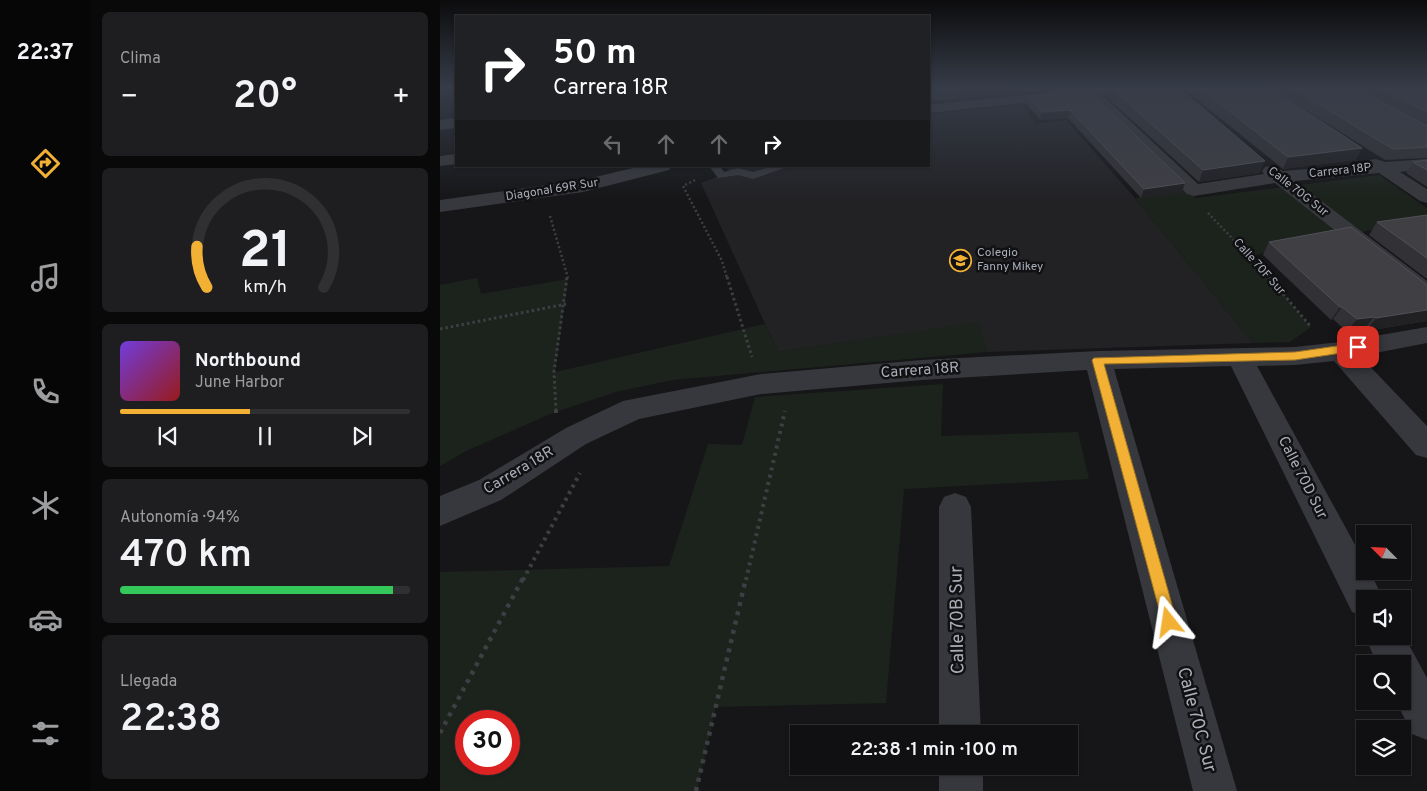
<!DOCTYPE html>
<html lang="es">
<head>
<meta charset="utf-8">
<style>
	:root { --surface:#101012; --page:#1e1e20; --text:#f1f3f6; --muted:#9c9d9f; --line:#303032; --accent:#f2b134 }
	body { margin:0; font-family:Overpass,sans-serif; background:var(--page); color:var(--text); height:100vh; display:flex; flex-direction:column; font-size:19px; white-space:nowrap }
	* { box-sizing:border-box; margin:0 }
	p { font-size:16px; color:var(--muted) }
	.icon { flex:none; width:28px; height:28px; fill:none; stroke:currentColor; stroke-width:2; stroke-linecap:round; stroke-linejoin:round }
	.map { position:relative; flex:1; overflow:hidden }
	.sheet { display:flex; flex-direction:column; gap:12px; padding:12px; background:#09090a; width:350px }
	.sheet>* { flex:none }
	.top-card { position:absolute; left:15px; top:15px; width:475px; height:152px; border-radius:0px; box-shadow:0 1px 4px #0004,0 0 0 1px var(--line); background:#202124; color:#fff; overflow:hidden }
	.needle { width:32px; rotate:294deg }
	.tools { position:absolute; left:916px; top:525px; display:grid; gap:10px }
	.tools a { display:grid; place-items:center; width:55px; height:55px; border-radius:0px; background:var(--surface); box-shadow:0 1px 4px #0004,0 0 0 1px var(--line); font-size:25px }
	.speed { position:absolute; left:15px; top:710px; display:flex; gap:10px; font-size:25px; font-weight:700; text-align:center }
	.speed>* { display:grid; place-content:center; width:65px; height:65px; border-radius:50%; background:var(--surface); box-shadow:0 1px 4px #0004,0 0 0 1px var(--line); line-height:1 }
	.speed .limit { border:8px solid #d22; background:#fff; color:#111 }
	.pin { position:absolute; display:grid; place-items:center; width:42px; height:42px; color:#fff; margin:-21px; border-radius:10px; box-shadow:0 2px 8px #0006 }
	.me { position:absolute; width:55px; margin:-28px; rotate:345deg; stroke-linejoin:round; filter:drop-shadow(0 0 4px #0008) }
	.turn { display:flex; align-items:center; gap:18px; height:105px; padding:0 15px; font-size:22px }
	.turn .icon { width:65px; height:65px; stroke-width:2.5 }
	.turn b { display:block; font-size:35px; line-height:42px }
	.lanes { display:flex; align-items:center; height:48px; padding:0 15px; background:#0003; justify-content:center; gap:25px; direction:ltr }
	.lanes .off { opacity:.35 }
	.big { font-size:38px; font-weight:600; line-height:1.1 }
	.sheet .widget { flex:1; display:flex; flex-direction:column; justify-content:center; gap:8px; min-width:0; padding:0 18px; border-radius:8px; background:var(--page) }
	.sheet .dial { align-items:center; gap:0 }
	.dial svg { height:130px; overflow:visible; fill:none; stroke:var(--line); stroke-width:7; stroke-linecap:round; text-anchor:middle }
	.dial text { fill:var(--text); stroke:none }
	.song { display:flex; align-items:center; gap:15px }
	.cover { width:60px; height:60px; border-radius:8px; background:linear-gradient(135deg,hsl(260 70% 55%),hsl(0 70% 35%)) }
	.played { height:5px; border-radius:2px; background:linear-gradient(90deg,var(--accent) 45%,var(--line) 45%) }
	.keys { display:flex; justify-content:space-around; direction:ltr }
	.heat { display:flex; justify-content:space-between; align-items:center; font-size:28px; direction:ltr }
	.charge { height:8px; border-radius:4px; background:linear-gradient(90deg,#34c759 94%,var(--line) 0) }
	.trip { position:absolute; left:350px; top:725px; width:288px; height:50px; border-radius:0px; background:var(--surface); box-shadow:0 1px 4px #0004,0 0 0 1px var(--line); font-weight:600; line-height:50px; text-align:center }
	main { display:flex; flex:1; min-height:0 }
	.tab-bar { display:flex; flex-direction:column; width:90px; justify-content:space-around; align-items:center; background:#060607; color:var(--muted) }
	.tab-bar .icon { width:35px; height:35px }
	.tab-bar .active { color:var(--accent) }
	.tab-bar b { font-size:22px; color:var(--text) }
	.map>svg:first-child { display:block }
</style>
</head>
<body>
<main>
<nav class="tab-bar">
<b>22:37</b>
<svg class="icon active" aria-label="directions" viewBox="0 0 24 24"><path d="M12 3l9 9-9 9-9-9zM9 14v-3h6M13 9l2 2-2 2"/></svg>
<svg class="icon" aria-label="music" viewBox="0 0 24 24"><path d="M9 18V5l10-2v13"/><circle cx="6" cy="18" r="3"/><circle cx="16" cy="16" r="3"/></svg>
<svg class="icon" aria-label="phone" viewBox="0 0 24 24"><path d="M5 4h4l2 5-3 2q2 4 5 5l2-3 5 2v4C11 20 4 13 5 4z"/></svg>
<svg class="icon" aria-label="climate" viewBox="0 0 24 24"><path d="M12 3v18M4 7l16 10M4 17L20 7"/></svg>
<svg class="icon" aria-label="car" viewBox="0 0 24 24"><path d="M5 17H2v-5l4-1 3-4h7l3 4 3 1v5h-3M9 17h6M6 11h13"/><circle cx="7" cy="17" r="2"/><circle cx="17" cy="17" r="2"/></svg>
<svg class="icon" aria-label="filters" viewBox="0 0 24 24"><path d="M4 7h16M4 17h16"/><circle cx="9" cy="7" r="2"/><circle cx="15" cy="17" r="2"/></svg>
</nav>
<section class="sheet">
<div class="widget"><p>Clima</p>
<div class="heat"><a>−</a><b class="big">20°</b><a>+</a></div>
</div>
<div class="widget dial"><svg viewBox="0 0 100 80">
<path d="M14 69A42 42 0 1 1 86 69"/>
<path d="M14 69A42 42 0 0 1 8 44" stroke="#f2b134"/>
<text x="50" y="56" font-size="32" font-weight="700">21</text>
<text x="50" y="72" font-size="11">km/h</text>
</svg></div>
<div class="widget">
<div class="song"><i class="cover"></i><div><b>Northbound</b><p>June Harbor</p></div></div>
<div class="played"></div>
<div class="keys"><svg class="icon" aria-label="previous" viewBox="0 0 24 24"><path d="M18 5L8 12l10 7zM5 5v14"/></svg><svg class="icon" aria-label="pause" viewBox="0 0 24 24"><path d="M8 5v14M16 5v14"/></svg><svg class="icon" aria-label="next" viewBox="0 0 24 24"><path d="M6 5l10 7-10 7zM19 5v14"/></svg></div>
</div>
<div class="widget"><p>Autonomía · 94%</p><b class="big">470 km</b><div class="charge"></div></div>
<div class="widget"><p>Llegada</p><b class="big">22:38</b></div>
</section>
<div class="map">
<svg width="987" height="791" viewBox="0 0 987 791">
	<rect width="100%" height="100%" fill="#161618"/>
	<path fill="#222225" d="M 582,105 L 596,124 L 626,120 L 695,198 L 813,343 L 547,352 L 538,323 L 338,352 L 261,183 L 290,172 L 284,166 L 489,166 L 489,114 Z"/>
	<g fill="#1c231d" fill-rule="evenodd">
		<path d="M 939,175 L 987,208 L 987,218 L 811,256 L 871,327 L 850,342 L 813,343 L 695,198 L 754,190 L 755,198 Z"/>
		<path d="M 37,278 L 41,294 L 128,279 L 115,372 L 325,324 L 338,352 L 539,322 L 547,352 L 232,380 L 176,392 L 115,412 L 26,451 L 0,466 L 0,285 Z"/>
		<path d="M 503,384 L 501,436 L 638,432 L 649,479 L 464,489 L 446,703 L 276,707 L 257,791 L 0,791 L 0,572 L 229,566 L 268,444 L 302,445 L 315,397 ZM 69,721 L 69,764 L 26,764 L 26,721 Z"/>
	</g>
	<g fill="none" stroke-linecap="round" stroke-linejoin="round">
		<g stroke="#3d3f44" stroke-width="2.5" stroke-dasharray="2 2.5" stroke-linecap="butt">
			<path d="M 255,180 L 243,186 L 282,261 L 287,278"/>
			<path d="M 768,213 L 830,278"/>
			<path d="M 110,216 L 128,278"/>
		</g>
		<g stroke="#3d3f44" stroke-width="3" stroke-dasharray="2.5 3" stroke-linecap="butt">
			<path d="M 287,277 L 312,357"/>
			<path d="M 829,277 L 871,327"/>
			<path d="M 0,329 L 126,304"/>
			<path d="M 116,411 L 114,372 L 127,277"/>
		</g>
		<g stroke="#3d3f44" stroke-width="4" stroke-dasharray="3 4.5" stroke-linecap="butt">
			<path d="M 116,410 L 116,413"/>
			<path d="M 83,580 L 140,473"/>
			<path d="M 306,580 L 345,411"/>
		</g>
		<g stroke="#3d3f44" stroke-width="4.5" stroke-dasharray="4 5.5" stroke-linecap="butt">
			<path d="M 0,733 L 83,578"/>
			<path d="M 256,791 L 306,578"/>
		</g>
		<path fill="#37383d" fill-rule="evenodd" d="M 269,166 L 280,166 L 284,172 L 298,168 L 313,172 L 333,166 L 350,166 L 313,179 L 298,175 L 278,178 Z"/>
		<g fill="#37383d" fill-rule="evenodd">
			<path d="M 649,88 L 694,88 L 687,92 L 662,95 L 758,184 L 824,174 L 822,171 L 825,167 L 831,166 L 843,171 L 927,164 L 930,160 L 936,159 L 945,162 L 987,159 L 987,169 L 960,172 L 987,189 L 987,203 L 980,201 L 939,173 L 855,181 L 987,281 L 987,299 L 979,297 L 835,183 L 754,196 L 747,194 L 647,96 L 489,113 L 489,105 Z"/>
			<path d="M 16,118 L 16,128 L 0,130 L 0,120 Z"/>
			<path d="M 16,154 L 16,164 L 0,166 L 0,156 Z"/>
			<path d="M 201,166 L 232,166 L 229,170 L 143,192 L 0,212 L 0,200 L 143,180 Z"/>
			<path d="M 987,327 L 987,343 L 920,356 L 987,426 L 987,458 L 976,455 L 894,361 L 855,365 L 817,366 L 925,563 L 925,571 L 930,571 L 943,599 L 925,599 L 925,617 L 912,612 L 791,366 L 674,369 L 797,791 L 753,791 L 647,370 L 482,380 L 321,394 L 199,419 L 146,444 L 61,500 L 0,526 L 0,496 L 39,480 L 126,428 L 183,401 L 321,374 L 482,360 L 658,351 L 855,347 L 900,342 Z"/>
			<path d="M 515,493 L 526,497 L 531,507 L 541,734 L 499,734 L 499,507 L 504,497 Z"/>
			<path d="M 962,632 L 987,678 L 987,740 L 972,734 L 956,701 L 962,701 L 962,664 L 937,664 L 925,636 L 962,636 Z"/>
			<rect x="499" y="766" width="44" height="25"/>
		</g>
	</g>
	<g fill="#323236">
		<path d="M 489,88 L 632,88 L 518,99 L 489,101 Z"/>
		<path d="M 668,88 L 739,88 L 820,173 L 759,182 L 666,96 Z"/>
		<path d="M 743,88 L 830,88 L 922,148 L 915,160 L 843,169 Z"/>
		<path d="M 831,88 L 987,88 L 987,158 L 945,160 Z"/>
		<path d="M 648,90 L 745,183 L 742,192 L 701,198 L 628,118 L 600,120 L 587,104 L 588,96 Z"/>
		<path d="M 987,160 L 987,187 L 966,173 L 973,162 Z"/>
		<path d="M 987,215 L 987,279 L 929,235 L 937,222 Z"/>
		<path d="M 829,242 L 987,285 L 987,321 L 926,331 L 924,329 L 907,332 L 893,319 L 891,320 L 823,255 Z"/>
	</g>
	<g fill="#212124">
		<path d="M 528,88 L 632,88 L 518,99 L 518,89 Z"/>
		<path d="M 630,110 L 628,118 L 600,120 L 602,112 Z"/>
		<path d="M 922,148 L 915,160 L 843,169 L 848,157 Z"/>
		<path d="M 825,161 L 820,173 L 759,182 L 763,170 Z"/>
		<path d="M 745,183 L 742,192 L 701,198 L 704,189 Z"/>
		<path d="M 900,307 L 902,307 L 893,319 L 891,320 Z"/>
		<path d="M 987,310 L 987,321 L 926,331 L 936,318 Z"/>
		<path d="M 934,317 L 924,329 L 907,332 L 917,319 Z"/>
	</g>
	<g fill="#3f3f44" stroke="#4f5156">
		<path d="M 489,88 L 528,88 L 489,90 Z"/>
		<path d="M 671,88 L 739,88 L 825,161 L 763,170 Z"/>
		<path d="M 760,88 L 830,88 L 922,148 L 848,157 Z"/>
		<path d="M 852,88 L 915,88 L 987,126 L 987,147 L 953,149 Z"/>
		<path d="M 939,88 L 987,88 L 987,112 Z"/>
		<path d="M 648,90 L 745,183 L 704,189 L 630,110 L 602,112 L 588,96 Z"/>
		<path d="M 987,160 L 987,170 L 973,162 Z"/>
		<path d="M 987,215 L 987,258 L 937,222 Z"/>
		<path d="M 911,227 L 987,285 L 987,310 L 936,318 L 934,317 L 917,319 L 902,307 L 900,307 L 829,242 Z"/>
	</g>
	<linearGradient id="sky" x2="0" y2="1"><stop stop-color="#0c0c0d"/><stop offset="0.44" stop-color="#363c48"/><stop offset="1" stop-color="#363c48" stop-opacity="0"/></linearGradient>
	<rect width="987" height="199" fill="url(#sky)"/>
	<path fill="#f2b134" stroke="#9d7322" d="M 918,343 L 922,345 L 922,350 L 855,360 L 664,364 L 737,622 L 735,628 L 729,630 L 724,628 L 652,360 L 654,358 L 855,352 Z"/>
	<defs>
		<symbol id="school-ring" viewBox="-11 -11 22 22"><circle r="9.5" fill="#111113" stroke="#f2b134" stroke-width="1.5"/><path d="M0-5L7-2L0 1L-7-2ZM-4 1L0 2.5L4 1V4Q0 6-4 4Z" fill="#f2b134"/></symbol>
	</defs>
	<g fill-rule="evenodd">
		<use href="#school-ring" x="508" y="248" width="25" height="25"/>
	</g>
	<g text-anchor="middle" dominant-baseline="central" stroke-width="5" stroke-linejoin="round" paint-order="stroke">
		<g font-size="12" fill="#a8adb8" stroke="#111113">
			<text transform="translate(900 171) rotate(-6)">Carrera 18P</text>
			<text transform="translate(112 190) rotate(-9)">Diagonal 69R Sur</text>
			<text transform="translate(858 192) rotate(38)">Calle 70G Sur</text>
			<text transform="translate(819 267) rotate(48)">Calle 70F Sur</text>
		</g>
		<g font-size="12" fill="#a8adb8" stroke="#111113" text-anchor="start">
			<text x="537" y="253">Colegio<tspan x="537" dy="14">Fanny Mikey</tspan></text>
		</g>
		<g font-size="15" fill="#a8adb8" stroke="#111113">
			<text transform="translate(480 371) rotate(-4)">Carrera 18R</text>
			<text transform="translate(79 471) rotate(-31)">Carrera 18R</text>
			<text transform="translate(862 478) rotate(63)">Calle 70D Sur</text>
		</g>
		<g font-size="18" fill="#a8adb8" stroke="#111113">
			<text transform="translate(518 620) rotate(-91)">Calle 70B Sur</text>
			<text transform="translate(756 720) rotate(75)">Calle 70C Sur</text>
		</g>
	</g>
</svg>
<div class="tools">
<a><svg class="needle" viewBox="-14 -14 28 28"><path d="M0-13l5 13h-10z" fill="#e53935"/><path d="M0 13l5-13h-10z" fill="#9c9d9f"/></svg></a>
<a><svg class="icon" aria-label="sound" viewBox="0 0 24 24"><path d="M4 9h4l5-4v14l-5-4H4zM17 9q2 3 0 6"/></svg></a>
<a><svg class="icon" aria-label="search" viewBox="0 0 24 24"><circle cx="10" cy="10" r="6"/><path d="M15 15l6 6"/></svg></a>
<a><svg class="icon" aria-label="layers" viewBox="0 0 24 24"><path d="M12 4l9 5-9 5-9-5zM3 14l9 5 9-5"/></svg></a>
</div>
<div class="speed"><div class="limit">30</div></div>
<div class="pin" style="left:918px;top:347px;background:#d93025"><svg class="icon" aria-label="arrive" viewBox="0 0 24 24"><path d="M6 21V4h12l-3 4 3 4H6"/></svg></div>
<svg class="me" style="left:729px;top:622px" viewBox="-20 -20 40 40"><path d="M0-17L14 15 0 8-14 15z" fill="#f2b134" stroke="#fff" stroke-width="4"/></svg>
<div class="trip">22:38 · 1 min · 100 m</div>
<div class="top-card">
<div class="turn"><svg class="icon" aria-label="right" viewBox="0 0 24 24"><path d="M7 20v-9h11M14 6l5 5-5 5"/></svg><div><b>50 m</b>Carrera 18R</div></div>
<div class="lanes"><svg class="icon off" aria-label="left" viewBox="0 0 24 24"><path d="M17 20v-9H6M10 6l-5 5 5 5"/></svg><svg class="icon off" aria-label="ahead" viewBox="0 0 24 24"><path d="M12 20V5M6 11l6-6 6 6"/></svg><svg class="icon off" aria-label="ahead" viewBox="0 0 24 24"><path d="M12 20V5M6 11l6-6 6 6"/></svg><svg class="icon" aria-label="right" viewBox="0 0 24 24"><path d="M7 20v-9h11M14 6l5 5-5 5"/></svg></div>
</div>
</div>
</main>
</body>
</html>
